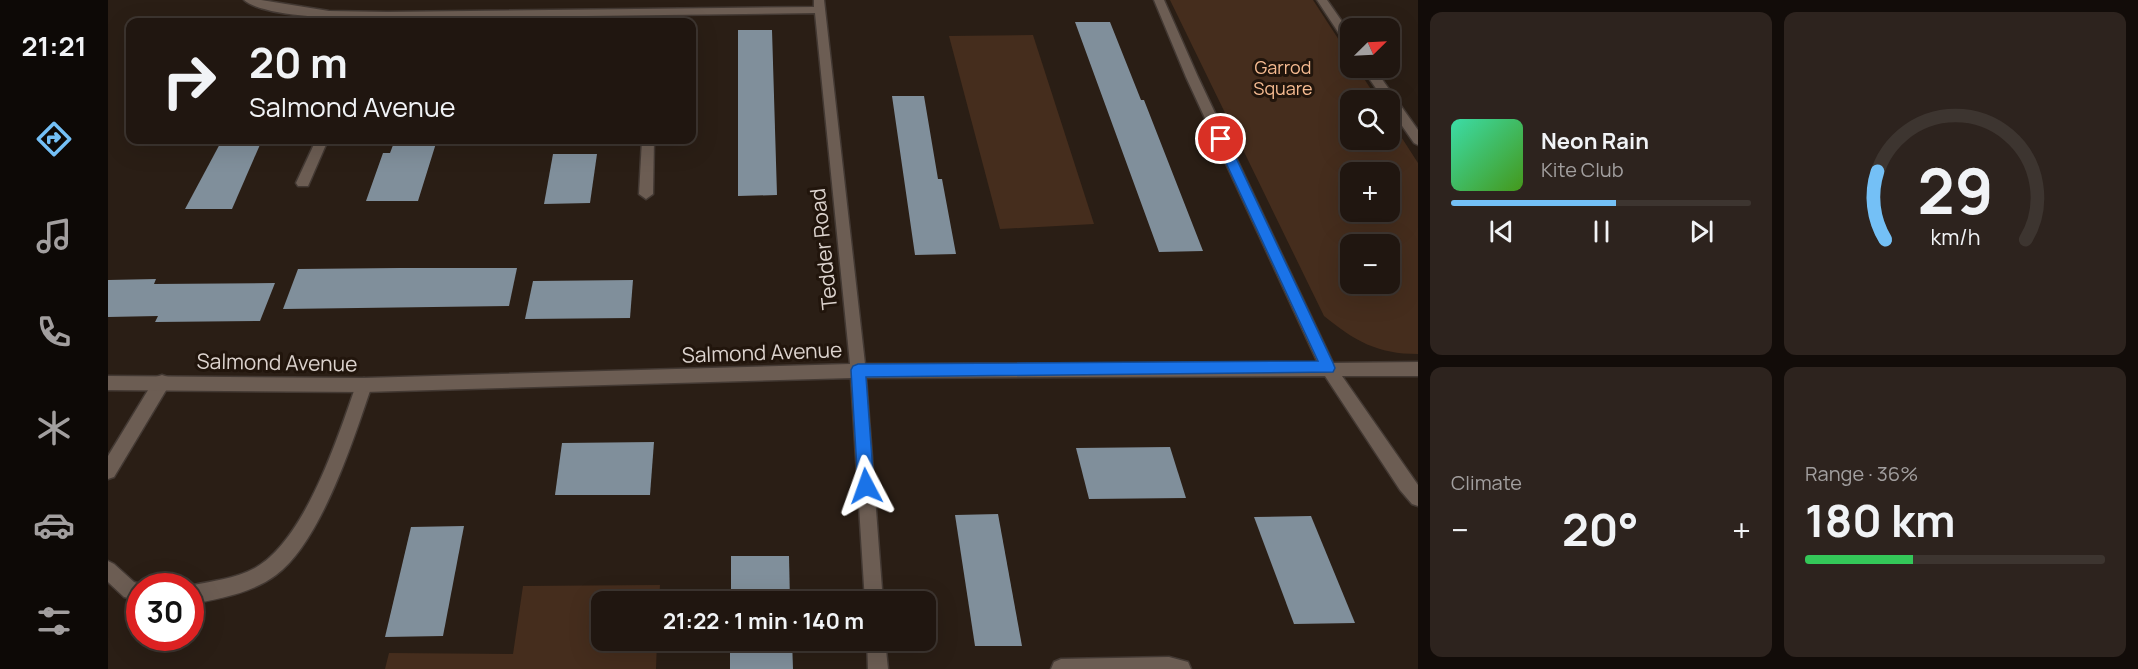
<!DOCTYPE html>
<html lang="en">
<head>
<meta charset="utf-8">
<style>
	:root { --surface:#201610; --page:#2d231e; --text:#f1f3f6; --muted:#a29f9f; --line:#3d3530; --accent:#74c0f6 }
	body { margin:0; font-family:Manrope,sans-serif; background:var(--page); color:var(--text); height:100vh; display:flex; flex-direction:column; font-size:22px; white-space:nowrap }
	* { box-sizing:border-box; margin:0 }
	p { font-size:20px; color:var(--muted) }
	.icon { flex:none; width:33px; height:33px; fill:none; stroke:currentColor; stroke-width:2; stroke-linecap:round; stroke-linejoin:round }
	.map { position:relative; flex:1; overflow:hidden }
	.panel { display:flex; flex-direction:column; gap:12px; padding:12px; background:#120c09; width:720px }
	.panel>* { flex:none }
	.hud { position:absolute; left:18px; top:18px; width:570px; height:126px; border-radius:12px; box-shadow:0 6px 24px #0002,0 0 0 2px var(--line); background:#201610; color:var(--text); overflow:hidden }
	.needle { width:39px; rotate:66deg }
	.buttons { position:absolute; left:1232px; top:18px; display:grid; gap:12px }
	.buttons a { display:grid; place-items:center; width:60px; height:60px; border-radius:12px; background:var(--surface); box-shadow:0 6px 24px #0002,0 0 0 2px var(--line); font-size:30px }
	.speed { position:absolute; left:18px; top:573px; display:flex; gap:12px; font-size:30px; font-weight:700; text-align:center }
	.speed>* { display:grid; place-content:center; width:78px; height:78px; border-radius:50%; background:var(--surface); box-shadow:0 6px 24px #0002,0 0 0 2px var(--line); line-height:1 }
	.speed .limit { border:9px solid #d22; background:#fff; color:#111 }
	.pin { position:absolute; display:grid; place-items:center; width:51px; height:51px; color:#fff; margin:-26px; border:3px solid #fff; border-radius:50%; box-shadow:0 2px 6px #0007 }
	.me { position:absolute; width:66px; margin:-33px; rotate:356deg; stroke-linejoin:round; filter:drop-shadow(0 0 4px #0008) }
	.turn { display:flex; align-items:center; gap:21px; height:126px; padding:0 24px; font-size:27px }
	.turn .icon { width:78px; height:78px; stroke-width:2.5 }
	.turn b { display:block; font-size:42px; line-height:51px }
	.big { font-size:45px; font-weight:700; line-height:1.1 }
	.panel .card { flex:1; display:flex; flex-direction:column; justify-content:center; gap:9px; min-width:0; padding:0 21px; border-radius:12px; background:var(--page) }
	.panel .dial { align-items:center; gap:0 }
	.dial svg { height:156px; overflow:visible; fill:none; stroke:var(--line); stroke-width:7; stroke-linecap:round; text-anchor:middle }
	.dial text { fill:var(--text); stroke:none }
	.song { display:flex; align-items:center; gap:18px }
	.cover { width:72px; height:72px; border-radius:9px; background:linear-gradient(135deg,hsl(160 70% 55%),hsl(100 70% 35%)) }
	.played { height:6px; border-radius:3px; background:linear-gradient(90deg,var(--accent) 55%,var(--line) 55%) }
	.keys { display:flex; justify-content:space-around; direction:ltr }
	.heat { display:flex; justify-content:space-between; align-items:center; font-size:33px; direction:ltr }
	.charge { height:9px; border-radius:4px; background:linear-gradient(90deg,#34c759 36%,var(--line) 0) }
	.panel .tiles { flex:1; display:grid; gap:12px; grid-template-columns:repeat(2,1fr) }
	.trip { position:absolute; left:483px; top:591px; width:345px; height:60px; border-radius:12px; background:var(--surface); box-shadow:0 6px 24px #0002,0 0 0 2px var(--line); font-weight:700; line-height:60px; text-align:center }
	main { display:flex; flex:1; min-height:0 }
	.tabs { display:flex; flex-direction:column; width:108px; justify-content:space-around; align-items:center; background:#0d0906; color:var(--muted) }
	.tabs .icon { width:42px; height:42px }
	.tabs .current { color:var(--accent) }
	.tabs b { font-size:27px; color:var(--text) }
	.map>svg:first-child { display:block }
</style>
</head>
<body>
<main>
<nav class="tabs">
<b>21:21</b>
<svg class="icon current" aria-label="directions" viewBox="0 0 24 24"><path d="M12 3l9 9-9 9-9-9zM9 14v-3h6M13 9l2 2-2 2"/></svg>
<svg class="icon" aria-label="music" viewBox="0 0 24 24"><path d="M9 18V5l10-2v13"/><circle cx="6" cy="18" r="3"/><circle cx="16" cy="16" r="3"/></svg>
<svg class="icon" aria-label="phone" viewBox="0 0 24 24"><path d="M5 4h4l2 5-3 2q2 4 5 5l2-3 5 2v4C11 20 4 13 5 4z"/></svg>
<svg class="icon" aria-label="climate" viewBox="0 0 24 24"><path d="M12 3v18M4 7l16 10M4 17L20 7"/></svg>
<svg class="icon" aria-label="car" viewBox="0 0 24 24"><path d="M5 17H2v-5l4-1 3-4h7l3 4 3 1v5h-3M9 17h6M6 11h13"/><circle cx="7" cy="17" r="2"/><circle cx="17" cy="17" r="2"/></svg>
<svg class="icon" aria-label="filters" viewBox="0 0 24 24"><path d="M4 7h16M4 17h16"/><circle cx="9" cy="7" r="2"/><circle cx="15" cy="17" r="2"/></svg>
</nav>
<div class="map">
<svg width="1310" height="669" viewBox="0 0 1310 669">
	<rect width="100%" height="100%" fill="#2a1e15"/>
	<g fill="#452d1d" fill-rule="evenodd">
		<path d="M 1062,0 L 1205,0 L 1242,57 L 1242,68 L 1249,68 L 1270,100 L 1242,100 L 1242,140 L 1281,140 L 1281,118 L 1310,163 L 1310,354 C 1269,354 1247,341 1216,316 ZM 1242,172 L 1281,172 L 1281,212 L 1242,212 ZM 1242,244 L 1281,244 L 1281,284 L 1242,284 Z"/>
		<path d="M 925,35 L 986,224 L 892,229 L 841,36 Z"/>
		<path d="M 552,585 L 551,601 L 494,602 L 494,640 L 549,641 L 548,669 L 277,669 L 281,653 L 405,654 L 415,586 Z"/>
	</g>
	<g fill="#808f9b">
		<path d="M 967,22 L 1002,22 L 1033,100 L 1036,100 L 1095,251 L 1051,252 Z"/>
		<path d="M 630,30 L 664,30 L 669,195 L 630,196 Z"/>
		<path d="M 784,96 L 816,96 L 830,179 L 834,179 L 848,254 L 807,255 Z"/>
		<path d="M 114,140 L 154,140 L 124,209 L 77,209 Z"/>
		<path d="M 287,140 L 329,140 L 310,201 L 258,201 L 275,153 L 282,153 Z"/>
		<path d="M 445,154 L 489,154 L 482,203 L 436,204 Z"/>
		<path d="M 292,268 L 409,268 L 401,306 L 175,309 L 190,269 Z"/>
		<path d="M 48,279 L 46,284 L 167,283 L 152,321 L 47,322 L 50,316 L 0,317 L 0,280 Z"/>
		<path d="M 525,280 L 522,318 L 417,319 L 425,281 Z"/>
		<path d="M 546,442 L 542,495 L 447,495 L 454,443 Z"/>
		<path d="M 1062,447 L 1078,498 L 981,499 L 968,448 Z"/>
		<path d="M 890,514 L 914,646 L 867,646 L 847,515 Z"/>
		<path d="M 1203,516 L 1247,623 L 1186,624 L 1146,517 Z"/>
		<path d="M 356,526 L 335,636 L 277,637 L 303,527 Z"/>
		<path d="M 623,556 L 681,556 L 682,602 L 623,602 Z"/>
		<path d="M 622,640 L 684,640 L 685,669 L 622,669 Z"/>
	</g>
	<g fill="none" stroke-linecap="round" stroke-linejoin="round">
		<defs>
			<g id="lane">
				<path d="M 54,375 L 60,377 L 62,382 L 60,387 L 6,477 L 0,479 L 0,456 L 48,377 Z"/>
				<path d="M 256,378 L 262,380 L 264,385 C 246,438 213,542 168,575 C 144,593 111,599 82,604 L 82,586 L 81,586 C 103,581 127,579 147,568 C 197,540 230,437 248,385 L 250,380 Z"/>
				<path d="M 0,561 L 6,564 L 26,582 L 38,586 L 32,586 L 32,601 L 16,597 L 0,582 Z"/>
				<path d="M 1061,657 L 1080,662 L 1083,669 L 943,669 L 946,662 L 953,659 Z"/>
			</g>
			<g id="street">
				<path d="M 136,0 L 153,0 L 221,11 L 279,12 L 706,7 L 706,0 L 716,0 L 757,364 L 1210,363 L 1078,77 L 1046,0 L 1056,0 L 1090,77 L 1225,363 L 1310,362 L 1310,376 L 1234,376 L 1310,485 L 1310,506 L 1304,504 L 1292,490 L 1217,376 L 758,378 L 775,602 L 757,602 L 743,378 L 256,392 L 0,390 L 0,376 L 256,378 L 742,364 L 707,13 L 250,19 C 225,18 154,16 136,0 Z"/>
				<path d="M 1209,0 L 1219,0 L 1242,33 L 1242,45 L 1238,44 Z"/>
				<path d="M 1254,68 L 1266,68 L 1310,130 L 1310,145 L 1306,143 L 1281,107 L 1281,100 L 1276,100 Z"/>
				<path d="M 208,140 L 220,140 L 200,186 L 190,186 L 188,183 Z"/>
				<path d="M 534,140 L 546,140 L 545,194 L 538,199 L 531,194 Z"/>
				<path d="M 759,640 L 777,640 L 780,669 L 760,669 Z"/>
			</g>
		</defs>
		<use href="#lane" stroke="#433933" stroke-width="3"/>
		<use href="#street" stroke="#433933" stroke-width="3"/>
		<use href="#lane" fill="#6c5d53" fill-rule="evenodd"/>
		<use href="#street" fill="#6c5d53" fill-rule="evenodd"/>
	</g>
	<path fill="#1a73e8" stroke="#114b97" stroke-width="1.5" d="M 1113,135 L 1119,139 L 1225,363 L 1227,368 L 1225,372 L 758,377 L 766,486 L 764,491 L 758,493 L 753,491 L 750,486 L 743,370 L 745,366 L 750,364 L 1210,361 L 1107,139 Z"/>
	<g text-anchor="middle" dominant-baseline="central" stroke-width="6" stroke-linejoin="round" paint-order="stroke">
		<g font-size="18" fill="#f7bc92" stroke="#21150c">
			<text x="1175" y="67">Garrod<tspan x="1175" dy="21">Square</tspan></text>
		</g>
		<g font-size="21" fill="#dcd3ce" stroke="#21150c">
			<text transform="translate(715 249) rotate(-96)">Tedder Road</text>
			<text transform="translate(654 352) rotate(-2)">Salmond Avenue</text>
			<text transform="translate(169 362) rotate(1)">Salmond Avenue</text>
		</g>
	</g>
</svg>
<div class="buttons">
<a><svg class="needle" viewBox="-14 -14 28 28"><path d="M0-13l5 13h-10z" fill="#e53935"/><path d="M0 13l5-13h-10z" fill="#a29f9f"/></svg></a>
<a><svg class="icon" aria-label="search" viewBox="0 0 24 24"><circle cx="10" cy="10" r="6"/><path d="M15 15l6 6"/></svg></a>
<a>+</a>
<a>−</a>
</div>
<div class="speed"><div class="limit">30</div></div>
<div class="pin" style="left:1113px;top:139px;background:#d93025"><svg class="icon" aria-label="arrive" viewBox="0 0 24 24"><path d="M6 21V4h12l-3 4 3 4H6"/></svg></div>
<svg class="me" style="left:758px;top:486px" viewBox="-20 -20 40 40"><path d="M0-17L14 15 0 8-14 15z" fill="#1a73e8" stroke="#fff" stroke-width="4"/></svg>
<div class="trip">21:22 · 1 min · 140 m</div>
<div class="hud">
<div class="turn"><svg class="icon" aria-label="right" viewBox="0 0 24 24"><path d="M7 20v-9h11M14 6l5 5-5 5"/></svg><div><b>20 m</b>Salmond Avenue</div></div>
</div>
</div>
<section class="panel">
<div class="tiles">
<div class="card">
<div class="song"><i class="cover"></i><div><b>Neon Rain</b><p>Kite Club</p></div></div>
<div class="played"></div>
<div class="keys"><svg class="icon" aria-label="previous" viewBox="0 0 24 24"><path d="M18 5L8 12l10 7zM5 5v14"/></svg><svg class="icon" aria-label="pause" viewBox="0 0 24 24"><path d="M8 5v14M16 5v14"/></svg><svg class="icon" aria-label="next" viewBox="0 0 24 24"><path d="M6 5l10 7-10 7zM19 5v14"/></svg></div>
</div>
<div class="card dial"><svg viewBox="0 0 100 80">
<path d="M14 69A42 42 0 1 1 86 69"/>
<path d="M14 69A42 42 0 0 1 10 34" stroke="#74c0f6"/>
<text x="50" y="56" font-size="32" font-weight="700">29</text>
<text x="50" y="72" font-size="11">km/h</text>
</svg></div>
<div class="card"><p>Climate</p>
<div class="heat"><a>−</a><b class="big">20°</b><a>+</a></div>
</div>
<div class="card"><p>Range · 36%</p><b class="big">180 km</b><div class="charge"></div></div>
</div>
</section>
</main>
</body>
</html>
